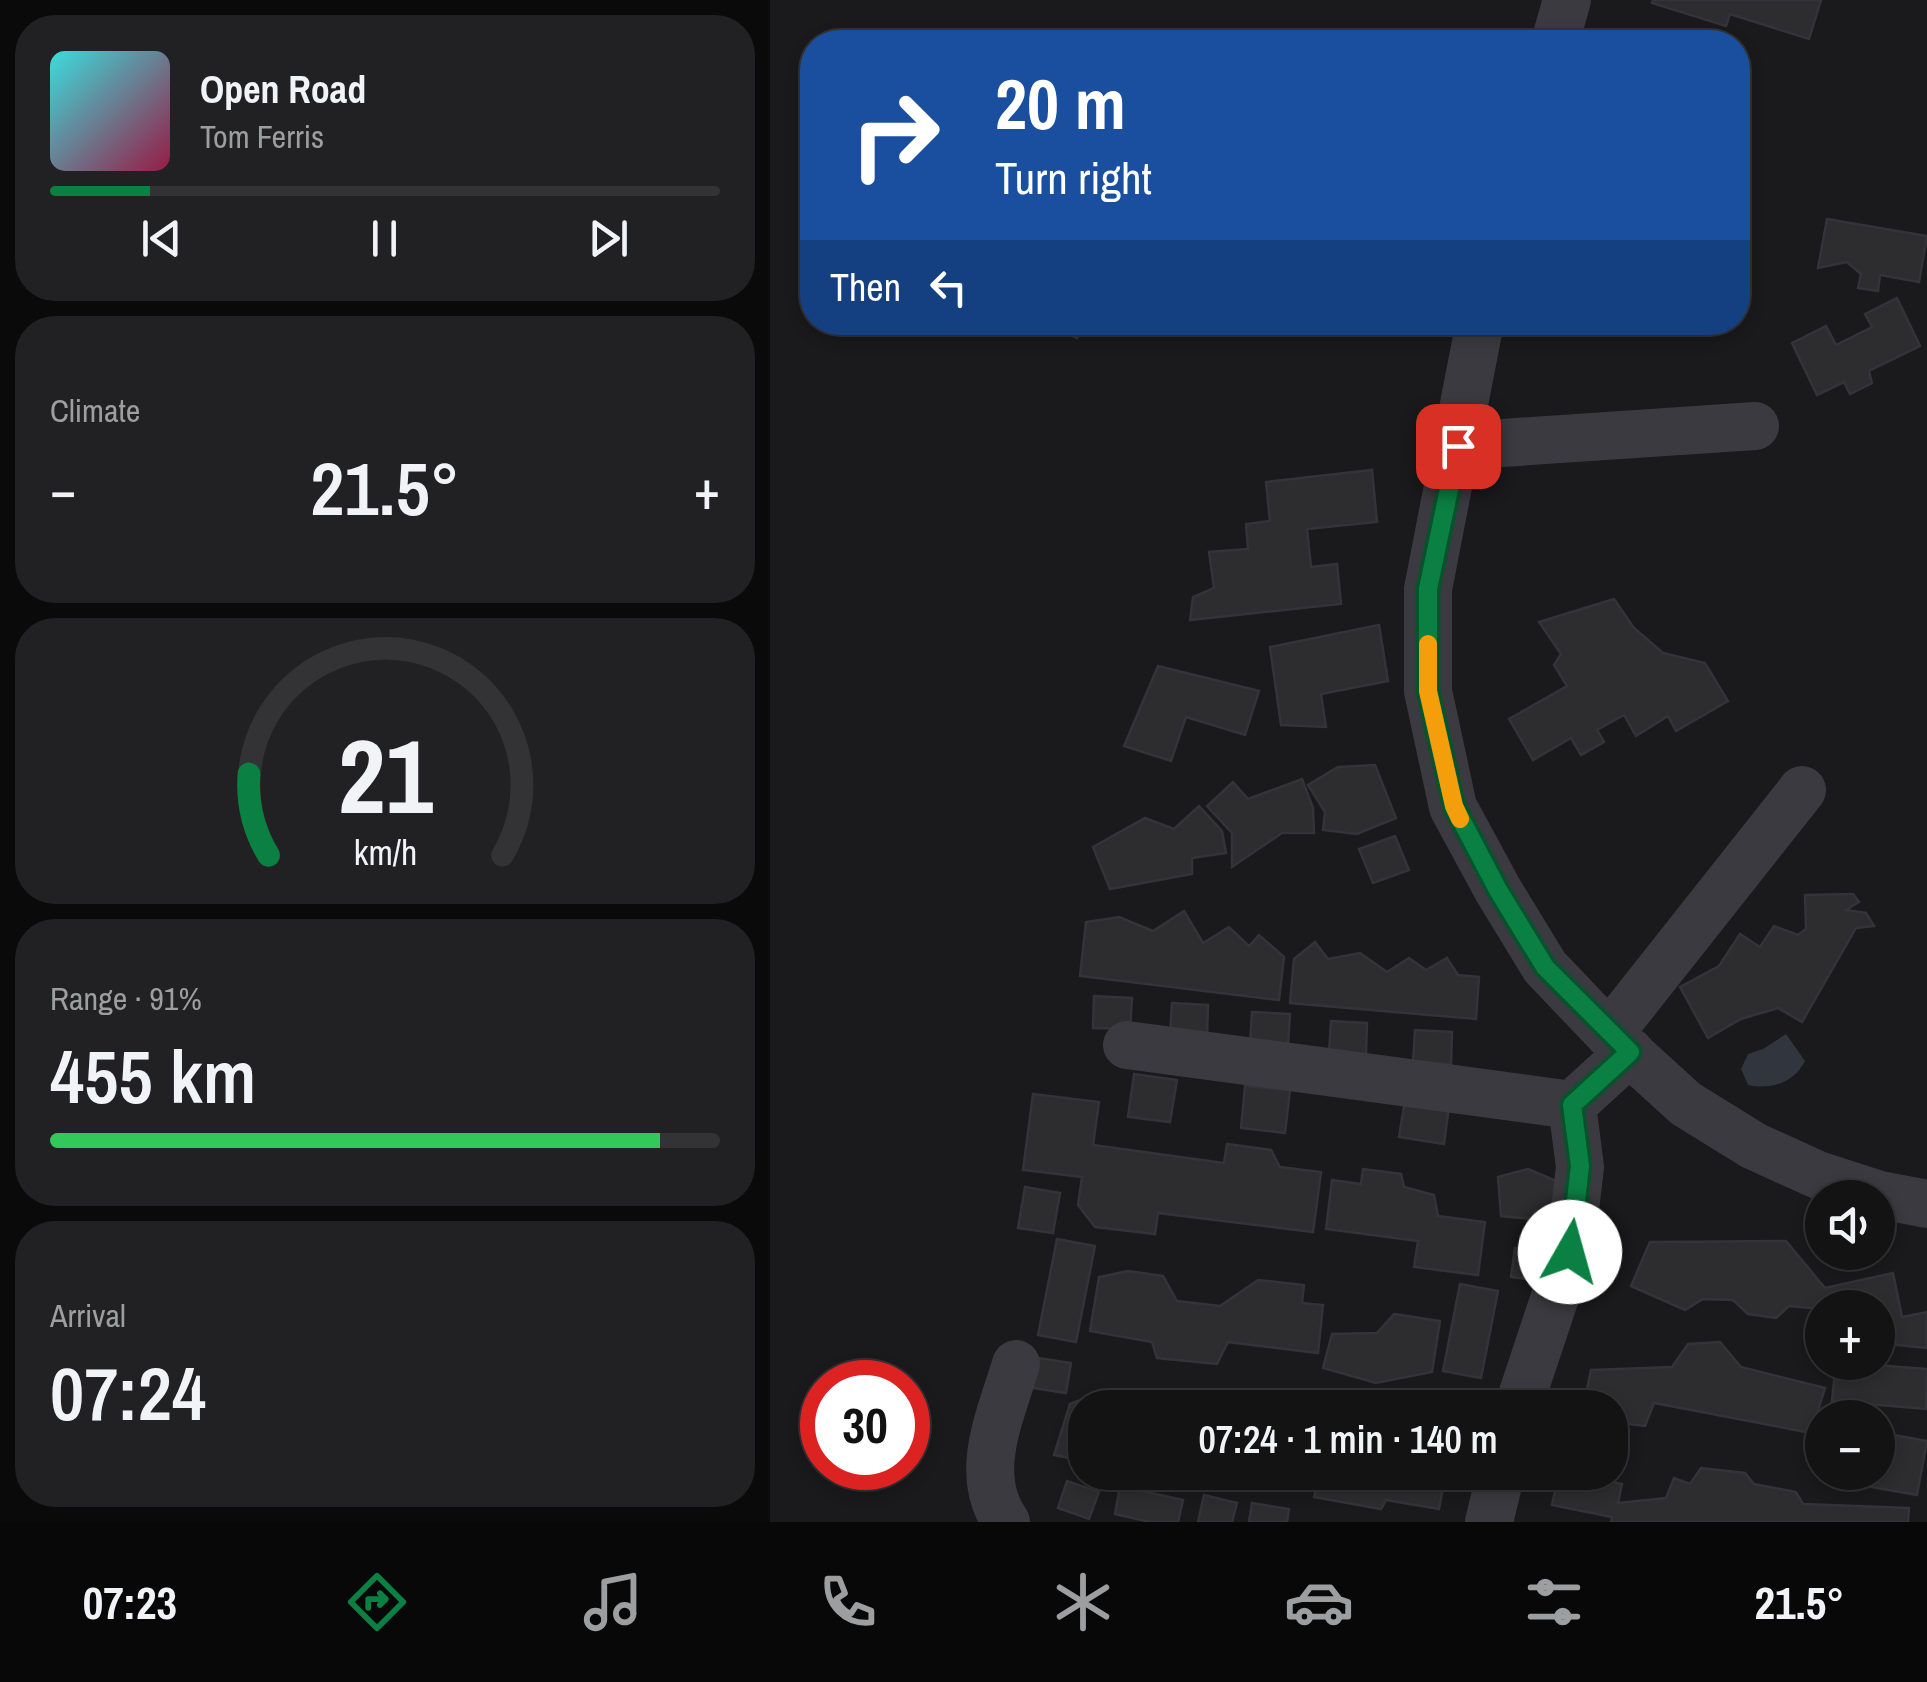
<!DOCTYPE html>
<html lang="en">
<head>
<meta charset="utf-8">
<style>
	:root { --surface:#141314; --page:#212022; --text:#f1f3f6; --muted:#9d9ea0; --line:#333234; --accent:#0b8043 }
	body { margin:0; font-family:"Archivo Narrow",sans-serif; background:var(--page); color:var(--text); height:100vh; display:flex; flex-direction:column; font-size:38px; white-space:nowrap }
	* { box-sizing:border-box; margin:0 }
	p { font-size:32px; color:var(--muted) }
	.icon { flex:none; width:55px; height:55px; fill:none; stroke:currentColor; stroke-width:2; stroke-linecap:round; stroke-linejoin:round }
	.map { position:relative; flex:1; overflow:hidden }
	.drawer { display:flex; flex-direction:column; gap:15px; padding:15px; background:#0b0a0b; width:770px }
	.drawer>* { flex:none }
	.banner { position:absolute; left:30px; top:30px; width:950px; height:305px; border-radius:40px; box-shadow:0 5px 15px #0003,0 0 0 2px var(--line); background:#1a4fa0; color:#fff; overflow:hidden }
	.controls { position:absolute; left:1035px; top:1180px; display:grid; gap:20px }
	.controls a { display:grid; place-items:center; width:90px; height:90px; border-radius:50%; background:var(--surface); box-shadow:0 5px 15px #0003,0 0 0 2px var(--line); font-size:50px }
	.speed { position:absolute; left:30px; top:1360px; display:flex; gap:20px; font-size:50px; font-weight:700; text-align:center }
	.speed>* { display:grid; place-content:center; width:130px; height:130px; border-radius:50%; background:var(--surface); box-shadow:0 5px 15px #0003,0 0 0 2px var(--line); line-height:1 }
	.speed .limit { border:15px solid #d22; background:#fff; color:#111 }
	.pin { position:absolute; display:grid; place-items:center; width:85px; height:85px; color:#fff; margin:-42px; border-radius:20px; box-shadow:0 5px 15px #0006 }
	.me { position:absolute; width:110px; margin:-55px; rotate:7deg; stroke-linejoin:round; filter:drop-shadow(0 0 8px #0008) }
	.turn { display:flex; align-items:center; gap:35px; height:210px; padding:0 30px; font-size:45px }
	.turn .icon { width:130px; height:130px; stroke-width:2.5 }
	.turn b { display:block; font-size:70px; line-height:85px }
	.then { display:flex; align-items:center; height:95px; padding:0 30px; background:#0003; gap:20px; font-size:38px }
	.big { font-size:75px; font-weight:600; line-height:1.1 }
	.drawer .card { flex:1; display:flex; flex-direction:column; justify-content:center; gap:15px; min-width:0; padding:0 35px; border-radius:40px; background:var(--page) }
	.drawer .dial { align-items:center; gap:0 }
	.dial svg { height:260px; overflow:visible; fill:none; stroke:var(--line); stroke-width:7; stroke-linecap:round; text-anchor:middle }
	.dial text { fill:var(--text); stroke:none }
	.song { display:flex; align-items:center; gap:30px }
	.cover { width:120px; height:120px; border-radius:15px; background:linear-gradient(135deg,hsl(180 70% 55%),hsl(340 70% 35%)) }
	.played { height:10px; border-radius:5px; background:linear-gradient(90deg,var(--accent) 15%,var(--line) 15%) }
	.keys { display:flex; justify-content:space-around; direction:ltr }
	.heat { display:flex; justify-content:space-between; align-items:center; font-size:55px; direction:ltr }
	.charge { height:15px; border-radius:8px; background:linear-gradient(90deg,#34c759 91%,var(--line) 0) }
	.trip { position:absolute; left:298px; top:1390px; width:560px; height:100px; border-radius:40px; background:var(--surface); box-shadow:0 5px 15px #0003,0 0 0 2px var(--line); font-weight:600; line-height:100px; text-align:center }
	.tabs { display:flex; height:160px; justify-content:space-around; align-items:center; background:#080808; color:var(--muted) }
	.tabs .icon { width:70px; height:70px }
	.tabs .selected { color:var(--accent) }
	.tabs b { font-size:45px; color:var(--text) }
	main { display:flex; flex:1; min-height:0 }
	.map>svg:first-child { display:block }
</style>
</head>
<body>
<main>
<section class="drawer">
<div class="card">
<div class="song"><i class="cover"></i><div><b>Open Road</b><p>Tom Ferris</p></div></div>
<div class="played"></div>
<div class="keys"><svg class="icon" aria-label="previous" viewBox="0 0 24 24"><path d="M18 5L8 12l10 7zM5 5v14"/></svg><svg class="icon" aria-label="pause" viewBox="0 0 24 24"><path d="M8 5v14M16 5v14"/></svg><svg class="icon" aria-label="next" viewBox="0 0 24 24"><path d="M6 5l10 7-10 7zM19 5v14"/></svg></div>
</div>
<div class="card"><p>Climate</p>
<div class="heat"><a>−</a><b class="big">21.5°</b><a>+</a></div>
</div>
<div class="card dial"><svg viewBox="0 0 100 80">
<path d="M14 69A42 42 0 1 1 86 69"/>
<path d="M14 69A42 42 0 0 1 8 44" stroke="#0b8043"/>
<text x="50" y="56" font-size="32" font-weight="700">21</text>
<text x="50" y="72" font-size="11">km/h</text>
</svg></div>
<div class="card"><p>Range · 91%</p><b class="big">455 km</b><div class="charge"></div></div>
<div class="card"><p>Arrival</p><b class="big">07:24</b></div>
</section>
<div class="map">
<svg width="1157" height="1522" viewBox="0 0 1157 1522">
	<rect width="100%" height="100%" fill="#1a191b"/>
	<path fill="#30353e" d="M 1016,1034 L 1035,1061 C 1024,1083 1001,1090 978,1085 L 971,1069 L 978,1054 L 993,1049 Z"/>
	<g fill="#2d2c2f" stroke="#343337" stroke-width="2.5">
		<path d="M 883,0 L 1051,0 L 1039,39 L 960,14 L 956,26 L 882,3 Z"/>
		<path d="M 1057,219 L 1157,236 L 1149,282 L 1110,275 L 1108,291 L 1088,288 L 1091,274 L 1077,262 L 1048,268 Z"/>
		<path d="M 1127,298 L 1150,346 L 1099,371 L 1102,383 L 1080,394 L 1074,382 L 1047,395 L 1022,343 L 1056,326 L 1066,345 L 1102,327 L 1095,314 Z"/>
		<path d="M 272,322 L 314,322 L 307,338 Z"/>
		<path d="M 602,470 L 607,522 L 537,529 L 541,567 L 567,564 L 571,604 L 420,620 L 423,597 L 444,588 L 439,552 L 478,549 L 476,524 L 500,521 L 496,482 Z"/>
		<path d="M 844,599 L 864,628 L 893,653 L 935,663 L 958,701 L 906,731 L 898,716 L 866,736 L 854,715 L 827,730 L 834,742 L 811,755 L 801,738 L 763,760 L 739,719 L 797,686 L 784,665 L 791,654 L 769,622 Z"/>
		<path d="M 609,625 L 618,681 L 551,694 L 556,727 L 511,725 L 500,647 Z"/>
		<path d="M 388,666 L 489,691 L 475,735 L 416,717 L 401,761 L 354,746 Z"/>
		<path d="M 605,765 L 626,818 L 587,834 L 553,830 L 555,812 L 538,785 L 568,767 Z"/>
		<path d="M 532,779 L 543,808 L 544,833 L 512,833 L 462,867 L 462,833 L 437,806 L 463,782 L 478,799 Z"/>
		<path d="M 429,806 L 452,831 L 456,853 L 422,858 L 422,874 L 340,889 L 323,847 L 375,818 L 404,829 Z"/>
		<path d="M 625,836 L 639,870 L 603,883 L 589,849 Z"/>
		<path d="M 1083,894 L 1089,902 L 1076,910 L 1096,913 L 1104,926 L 1086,928 L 1032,1022 L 1008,1008 L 971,1019 L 938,1038 L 910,987 L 949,966 L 970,934 L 990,947 L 1004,926 L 1028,935 L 1036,929 L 1035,895 Z"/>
		<path d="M 414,911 L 433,943 L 459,927 L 479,946 L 489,935 L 514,957 L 509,1000 L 310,976 L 316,922 L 349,917 L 383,931 Z"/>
		<path d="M 545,942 L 558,959 L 590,953 L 617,972 L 639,958 L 656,970 L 677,958 L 688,975 L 709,977 L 706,1019 L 520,1003 L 524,959 Z"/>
		<path d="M 324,996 L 362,998 L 360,1029 L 323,1028 Z"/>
		<path d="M 402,1003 L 438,1005 L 437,1037 L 400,1035 Z"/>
		<path d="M 482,1012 L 520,1014 L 518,1045 L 480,1044 Z"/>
		<path d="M 561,1021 L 597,1023 L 596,1055 L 559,1053 Z"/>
		<path d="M 645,1030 L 682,1032 L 681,1064 L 643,1062 Z"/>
		<path d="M 364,1074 L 407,1080 L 400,1122 L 358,1117 Z"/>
		<path d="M 475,1086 L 520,1090 L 515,1133 L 471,1128 Z"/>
		<path d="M 263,1094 L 329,1102 L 323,1145 L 454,1163 L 457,1144 L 501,1150 L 510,1167 L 551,1172 L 543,1232 L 388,1213 L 385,1234 L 325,1227 L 308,1205 L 312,1177 L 253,1170 Z"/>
		<path d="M 635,1100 L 679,1106 L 674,1144 L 629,1137 Z"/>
		<path d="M 593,1169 L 631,1174 L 634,1187 L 664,1195 L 668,1216 L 715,1222 L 708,1275 L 644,1267 L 648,1241 L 556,1229 L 562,1180 L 591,1184 Z"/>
		<path d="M 758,1169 L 791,1183 L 783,1221 L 731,1216 L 728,1177 Z"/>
		<path d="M 255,1187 L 290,1193 L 283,1233 L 248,1228 Z"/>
		<path d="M 287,1239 L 325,1246 L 306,1342 L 268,1335 Z"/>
		<path d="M 1016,1241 L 1055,1288 L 1123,1273 L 1132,1317 L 1157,1312 L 1157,1348 L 1108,1343 L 1108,1308 L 1052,1309 L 1019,1306 L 1006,1318 L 978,1314 L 963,1300 L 933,1299 L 915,1310 L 861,1286 L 880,1242 Z"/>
		<path d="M 745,1248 L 774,1253 L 770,1281 L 741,1277 Z"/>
		<path d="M 358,1271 L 393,1276 L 407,1301 L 450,1306 L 488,1280 L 534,1285 L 532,1303 L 553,1305 L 548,1353 L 458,1342 L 447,1364 L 387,1358 L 382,1342 L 320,1331 L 329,1277 Z"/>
		<path d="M 690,1284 L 728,1291 L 711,1378 L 673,1371 Z"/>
		<path d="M 624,1314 L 670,1321 L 662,1372 L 606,1383 L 553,1368 L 562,1334 L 607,1333 Z"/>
		<path d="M 950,1342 L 971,1367 L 1055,1388 L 1041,1433 L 884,1403 L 875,1426 L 840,1422 L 840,1408 L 813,1408 L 821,1370 L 902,1367 L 918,1344 Z"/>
		<path d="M 268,1358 L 301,1363 L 296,1393 L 263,1388 Z"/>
		<path d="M 1066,1362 L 1157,1369 L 1156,1409 L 1062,1401 Z"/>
		<path d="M 313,1399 L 368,1404 L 367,1408 L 315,1408 L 315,1461 L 284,1455 L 300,1404 Z"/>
		<path d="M 1108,1432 L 1157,1441 L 1147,1495 L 1062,1480 L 1063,1472 L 1108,1472 Z"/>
		<path d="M 931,1468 L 975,1473 L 984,1484 L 1026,1492 L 1033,1504 L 1139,1508 L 1138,1522 L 841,1522 L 842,1517 L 782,1505 L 789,1472 L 852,1484 L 848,1503 L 896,1498 L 904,1478 L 920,1484 Z"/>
		<path d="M 367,1472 L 418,1472 L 416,1482 Z"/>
		<path d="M 676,1472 L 669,1509 L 616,1500 L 611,1509 L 544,1497 L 547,1485 L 481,1473 Z"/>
		<path d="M 297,1481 L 329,1492 L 319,1519 L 288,1508 Z"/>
		<path d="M 350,1486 L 413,1500 L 408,1522 L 380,1522 L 345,1514 Z"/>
		<path d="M 434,1495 L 467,1503 L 462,1522 L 428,1522 Z"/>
		<path d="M 482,1503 L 519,1509 L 517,1522 L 479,1522 Z"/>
	</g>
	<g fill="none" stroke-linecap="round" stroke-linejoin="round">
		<g stroke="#3b3a40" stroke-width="48">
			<path d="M 785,42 L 797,0"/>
			<path d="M 710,322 L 658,589 L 658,691 L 683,807 L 728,890 L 775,967 L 839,1034 L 916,1104 L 984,1146 L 1048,1175 L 1110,1195 L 1157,1204"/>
			<path d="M 688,446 L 985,426"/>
			<path d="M 839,1034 L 1032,790"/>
			<path d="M 357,1045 L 802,1105 L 860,1052"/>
			<path d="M 748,1408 L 800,1252 L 810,1167 L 802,1105"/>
			<path d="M 236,1522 C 202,1474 231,1415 246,1364"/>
			<path d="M 719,1522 L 731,1472"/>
		</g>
	</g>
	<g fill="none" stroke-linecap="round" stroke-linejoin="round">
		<defs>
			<path id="route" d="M 688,446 L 658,589 L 658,691 L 684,806 L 728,890 L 775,967 L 860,1052 L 802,1105 L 810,1166 L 800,1252"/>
		</defs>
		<use href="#route" stroke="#07532c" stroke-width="25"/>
		<use href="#route" stroke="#0b8043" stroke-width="18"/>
		<path stroke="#f59e0b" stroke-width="18" d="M 658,644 L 658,691 L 684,806 L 690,819"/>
	</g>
</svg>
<div class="controls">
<a><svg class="icon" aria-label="sound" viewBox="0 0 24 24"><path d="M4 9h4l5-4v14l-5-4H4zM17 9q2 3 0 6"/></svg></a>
<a>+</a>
<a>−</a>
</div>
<div class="speed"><div class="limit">30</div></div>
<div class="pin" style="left:688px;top:446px;background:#d93025"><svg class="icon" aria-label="arrive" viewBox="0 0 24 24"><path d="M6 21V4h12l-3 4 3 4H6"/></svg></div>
<svg class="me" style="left:800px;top:1252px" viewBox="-20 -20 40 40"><circle r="19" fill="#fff"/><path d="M0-13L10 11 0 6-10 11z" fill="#0b8043"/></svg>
<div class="trip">07:24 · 1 min · 140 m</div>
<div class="banner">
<div class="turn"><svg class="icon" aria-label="right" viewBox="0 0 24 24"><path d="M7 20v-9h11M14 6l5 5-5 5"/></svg><div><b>20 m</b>Turn right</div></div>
<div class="then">Then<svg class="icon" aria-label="left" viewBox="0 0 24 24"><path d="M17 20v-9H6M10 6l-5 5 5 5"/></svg></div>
</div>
</div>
</main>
<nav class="tabs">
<b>07:23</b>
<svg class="icon selected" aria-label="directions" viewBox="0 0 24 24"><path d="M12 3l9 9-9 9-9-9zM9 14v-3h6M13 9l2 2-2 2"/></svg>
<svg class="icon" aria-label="music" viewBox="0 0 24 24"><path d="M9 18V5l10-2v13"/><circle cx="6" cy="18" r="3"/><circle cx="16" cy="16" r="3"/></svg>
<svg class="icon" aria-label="phone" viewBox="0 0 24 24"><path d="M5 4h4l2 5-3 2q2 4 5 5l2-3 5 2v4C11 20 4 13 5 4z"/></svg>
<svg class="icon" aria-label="climate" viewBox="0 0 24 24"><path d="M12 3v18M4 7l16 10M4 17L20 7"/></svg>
<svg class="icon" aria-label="car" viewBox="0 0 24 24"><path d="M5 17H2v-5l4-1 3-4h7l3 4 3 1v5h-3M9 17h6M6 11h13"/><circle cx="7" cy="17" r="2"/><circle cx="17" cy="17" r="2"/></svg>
<svg class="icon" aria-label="filters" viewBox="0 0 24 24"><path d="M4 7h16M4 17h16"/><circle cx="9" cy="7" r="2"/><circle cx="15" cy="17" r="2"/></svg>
<b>21.5°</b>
</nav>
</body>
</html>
